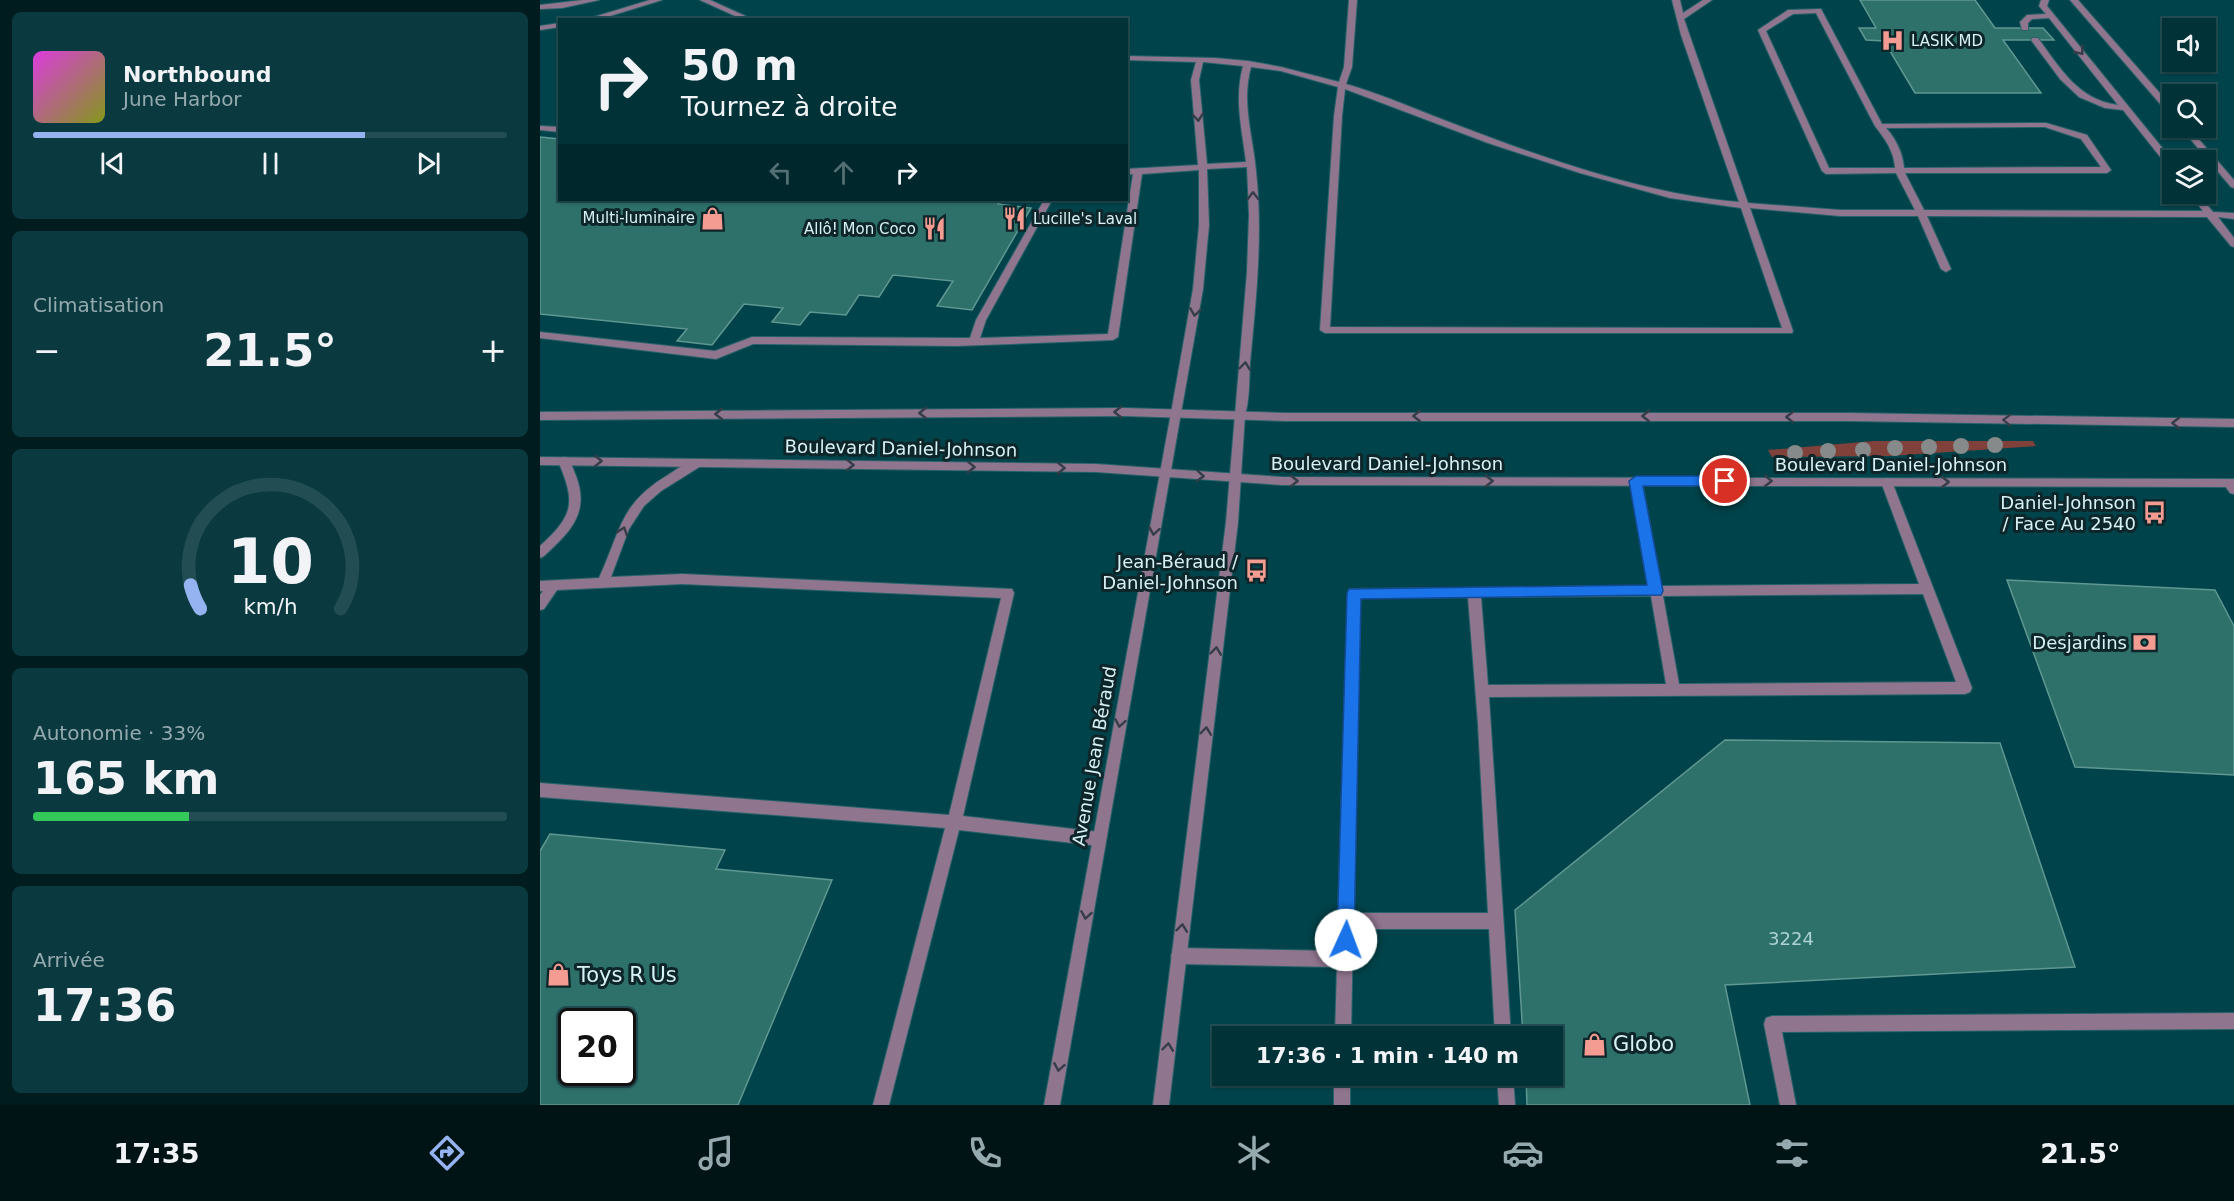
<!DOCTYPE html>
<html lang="fr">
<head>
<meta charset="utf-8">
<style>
	:root { --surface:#003238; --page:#0a3a40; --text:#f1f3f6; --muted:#95aaae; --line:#224d53; --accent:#95b2f1 }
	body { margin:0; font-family:"DejaVu Sans",sans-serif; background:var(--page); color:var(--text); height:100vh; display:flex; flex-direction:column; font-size:22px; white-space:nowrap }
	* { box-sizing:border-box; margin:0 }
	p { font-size:20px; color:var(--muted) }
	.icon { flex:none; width:33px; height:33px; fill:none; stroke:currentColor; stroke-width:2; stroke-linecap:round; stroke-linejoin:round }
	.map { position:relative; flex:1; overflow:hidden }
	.side { display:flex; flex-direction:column; gap:12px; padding:12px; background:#001c1f; width:540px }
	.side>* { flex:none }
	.top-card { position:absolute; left:18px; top:18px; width:570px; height:183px; border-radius:0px; box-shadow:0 2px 4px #0004,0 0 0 2px var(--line); background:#003238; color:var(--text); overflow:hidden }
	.controls { position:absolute; left:1622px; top:18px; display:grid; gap:12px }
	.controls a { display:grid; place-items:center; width:54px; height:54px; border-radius:0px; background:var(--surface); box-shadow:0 2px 4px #0004,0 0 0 2px var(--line); font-size:30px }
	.speed { position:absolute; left:18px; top:1008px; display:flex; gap:12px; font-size:30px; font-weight:700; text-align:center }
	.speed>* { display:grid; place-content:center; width:78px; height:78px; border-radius:50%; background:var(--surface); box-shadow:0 2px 4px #0004,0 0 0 2px var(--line); line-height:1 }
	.speed .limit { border:3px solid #111; border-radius:9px; background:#fff; color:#111 }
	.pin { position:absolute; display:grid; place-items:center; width:51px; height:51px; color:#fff; margin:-26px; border:3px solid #fff; border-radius:50%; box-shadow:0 2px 6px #0007 }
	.me { position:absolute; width:66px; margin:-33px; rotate:2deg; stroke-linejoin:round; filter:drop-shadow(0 0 4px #0008) }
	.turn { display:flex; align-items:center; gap:21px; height:126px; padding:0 24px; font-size:27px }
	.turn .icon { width:78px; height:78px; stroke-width:2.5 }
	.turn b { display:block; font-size:42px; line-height:51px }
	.lanes { display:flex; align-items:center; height:57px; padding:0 24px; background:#0003; justify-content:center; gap:30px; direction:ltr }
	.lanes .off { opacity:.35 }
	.big { font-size:45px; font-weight:700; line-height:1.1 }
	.side .widget { flex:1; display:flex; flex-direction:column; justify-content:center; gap:9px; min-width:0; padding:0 21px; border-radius:9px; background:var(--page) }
	.side .dial { align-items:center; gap:0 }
	.dial svg { height:156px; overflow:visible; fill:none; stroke:var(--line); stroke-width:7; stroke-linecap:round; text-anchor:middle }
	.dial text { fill:var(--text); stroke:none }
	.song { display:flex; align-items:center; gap:18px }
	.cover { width:72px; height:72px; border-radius:9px; background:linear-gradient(135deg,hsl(300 70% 55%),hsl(70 70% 35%)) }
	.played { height:6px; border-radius:3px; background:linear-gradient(90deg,var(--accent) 70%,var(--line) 70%) }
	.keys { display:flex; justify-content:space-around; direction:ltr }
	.heat { display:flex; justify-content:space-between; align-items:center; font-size:33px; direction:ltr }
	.charge { height:9px; border-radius:4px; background:linear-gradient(90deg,#34c759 33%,var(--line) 0) }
	.trip { position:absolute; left:672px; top:1026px; width:351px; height:60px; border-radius:0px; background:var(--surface); box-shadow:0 2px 4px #0004,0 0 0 2px var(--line); font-weight:700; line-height:60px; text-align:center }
	.menu { display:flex; height:96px; justify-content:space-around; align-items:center; background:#001416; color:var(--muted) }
	.menu .icon { width:42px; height:42px }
	.menu .on { color:var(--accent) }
	.menu b { font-size:27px; color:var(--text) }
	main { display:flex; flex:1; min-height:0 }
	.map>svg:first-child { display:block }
</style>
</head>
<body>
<main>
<section class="side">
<div class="widget">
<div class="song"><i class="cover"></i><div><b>Northbound</b><p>June Harbor</p></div></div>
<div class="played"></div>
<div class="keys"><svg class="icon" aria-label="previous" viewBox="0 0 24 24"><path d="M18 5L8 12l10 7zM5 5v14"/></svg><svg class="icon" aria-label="pause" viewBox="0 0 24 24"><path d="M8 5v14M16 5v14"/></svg><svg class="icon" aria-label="next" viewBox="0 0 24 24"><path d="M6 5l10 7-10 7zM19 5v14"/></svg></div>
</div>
<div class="widget"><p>Climatisation</p>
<div class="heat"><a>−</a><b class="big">21.5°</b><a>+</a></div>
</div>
<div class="widget dial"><svg viewBox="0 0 100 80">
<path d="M14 69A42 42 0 1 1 86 69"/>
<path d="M14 69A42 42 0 0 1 9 57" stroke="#95b2f1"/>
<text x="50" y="56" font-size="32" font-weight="700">10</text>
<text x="50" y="72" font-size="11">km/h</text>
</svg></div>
<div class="widget"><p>Autonomie · 33%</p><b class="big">165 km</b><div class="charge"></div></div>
<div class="widget"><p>Arrivée</p><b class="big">17:36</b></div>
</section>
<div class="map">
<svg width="1694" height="1105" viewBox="0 0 1694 1105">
	<rect width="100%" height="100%" fill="#00434a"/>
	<path fill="#80413b" d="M 1334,441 L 1493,441 L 1496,446 L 1350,456 L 1232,457 L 1228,450 Z"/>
	<g fill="#2e716b" stroke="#5f9791" stroke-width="1.5" fill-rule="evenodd">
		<path d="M 1320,0 L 1435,0 L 1455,28 L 1503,28 L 1514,40 L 1463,40 L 1501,93 L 1375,93 L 1344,41 L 1326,40 L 1319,28 L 1336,28 Z"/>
		<path d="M 0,137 L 20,139 L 20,200 L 442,200 L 460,201 L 458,204 L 491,208 L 432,310 L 397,306 L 413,281 L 353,275 L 339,297 L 319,295 L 306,315 L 270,312 L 260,325 L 232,322 L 243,308 L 204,304 L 172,345 L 137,341 L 147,329 L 0,314 Z"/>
		<path d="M 1467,580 L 1675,590 L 1694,626 L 1694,775 L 1535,767 Z"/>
		<path d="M 1185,740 L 1460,743 L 1535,967 L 1185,985 L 1210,1105 L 987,1105 L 986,1076 L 1012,1076 L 1012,1036 L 983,1036 L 975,910 Z"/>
		<path d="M 10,834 L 185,850 L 176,869 L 292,880 L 198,1105 L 0,1105 L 0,851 ZM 32,1022 L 82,1022 L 82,1072 L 32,1072 Z"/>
	</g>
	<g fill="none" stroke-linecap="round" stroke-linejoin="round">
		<defs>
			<g id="service">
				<path d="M 43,0 L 59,0 L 22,8 L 0,9 L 0,5 Z"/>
				<path d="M 110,0 L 122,0 L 57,20 L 44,20 Z"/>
				<path d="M 160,0 L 170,0 L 214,20 L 204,20 Z"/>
				<path d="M 809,0 L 817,0 L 812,67 L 806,84 C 845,95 884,113 922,127 C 1006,159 1109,195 1199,202 L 1141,35 L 1132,0 L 1140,0 L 1143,13 L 1163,0 L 1172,0 L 1144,19 L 1208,203 L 1300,210 L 1375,210 L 1356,173 L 1286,174 L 1282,171 L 1218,30 L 1248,10 L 1281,9 L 1342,124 L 1506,123 L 1547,135 L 1571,170 L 1567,173 L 1365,173 L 1384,210 L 1663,211 L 1650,194 L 1658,194 L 1673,212 L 1694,213 L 1694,219 L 1678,217 L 1694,238 L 1694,247 L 1691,246 L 1667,217 L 1387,216 L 1411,269 L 1406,272 L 1401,269 L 1378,216 L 1300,216 L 1210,208 L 1253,331 L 1252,333 L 785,333 L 780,330 L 794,116 L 798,87 L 741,71 L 711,67 C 701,103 713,136 716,171 C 723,234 716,301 710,363 C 709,380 710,402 704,418 L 696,418 L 695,415 L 707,272 L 709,215 L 707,167 L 667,169 L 669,225 L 663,289 L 641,413 L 636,417 L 631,413 L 653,289 L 659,225 L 659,170 L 602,174 L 578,337 L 573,340 L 416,346 L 213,344 L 176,359 L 0,338 L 0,332 L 175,351 L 212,337 L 430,338 L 436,320 L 504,200 L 512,200 L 446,320 L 440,338 L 568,334 L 593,174 L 586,175 L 586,169 L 658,165 L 651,80 L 656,62 L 586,60 L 586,56 L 675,58 L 708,61 L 741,67 L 799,82 L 804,67 ZM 1276,13 L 1335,126 C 1345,139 1354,151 1355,168 L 1289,168 L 1226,31 L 1253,14 ZM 663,62 L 703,66 C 694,99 702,129 706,162 L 667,164 L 659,80 ZM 805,89 L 948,143 L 1040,173 L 1130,198 L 1201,208 L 1242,328 L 790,327 L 802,116 ZM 1505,127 L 1541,139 L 1561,167 L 1364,168 C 1363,154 1356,139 1346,128 Z"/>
				<path d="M 1501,0 L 1509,0 L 1507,6 L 1632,160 L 1632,169 L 1629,168 L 1583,110 L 1565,108 L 1539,97 L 1520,79 L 1491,40 L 1492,38 L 1498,38 C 1520,68 1538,100 1578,105 L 1509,18 L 1492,19 L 1488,23 L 1488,30 L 1482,30 L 1480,22 L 1487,15 L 1506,14 L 1499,6 Z"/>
				<path d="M 1530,0 L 1538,0 L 1632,107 L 1632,114 L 1629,114 Z"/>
				<path d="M 20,23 L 20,27 L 0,30 L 0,26 Z"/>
				<path d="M 0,126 L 20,127 L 20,132 L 0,130 Z"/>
				<path d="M 1641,128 L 1649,128 L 1694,180 L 1694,188 L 1691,187 Z"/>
				<path d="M 24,457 C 31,460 33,469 36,476 C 50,513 30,532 4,556 L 0,558 L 0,546 C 34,515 36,503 18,461 Z"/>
				<path d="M 157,459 L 163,463 L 161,466 L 121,491 L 104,506 L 89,529 L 71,577 L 142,574 L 472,589 L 474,593 L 423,816 L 559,832 L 564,834 L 566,839 L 564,844 L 559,846 L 419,830 L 349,1105 L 333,1105 L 405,828 L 0,797 L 0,783 L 409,815 L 461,598 L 142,584 L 17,590 L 4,609 L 0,610 L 0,595 L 3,591 L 0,591 L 0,581 L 59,578 C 81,531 79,504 128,475 C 137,469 147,462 157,459 Z"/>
				<path d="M 1096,477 L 1102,481 L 1121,586 L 1379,584 L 1341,482 L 1347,478 L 1351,479 L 1432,688 L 1430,692 L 1425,694 L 949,697 L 971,1036 L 955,1036 L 949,929 L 813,929 L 811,1036 L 795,1036 L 797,967 L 639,964 L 633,962 L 631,956 L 633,950 L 639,948 L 797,951 L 808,593 L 810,589 L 1109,586 L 1090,481 ZM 1383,594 L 1416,682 L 1139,684 L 1123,596 ZM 1111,596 L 1126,684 L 948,685 L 941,597 ZM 928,597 L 938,724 L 948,913 L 814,913 L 820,598 Z"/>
				<path d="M 1689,479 L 1694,481 L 1694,494 L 1690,493 L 1683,483 Z"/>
				<path d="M 1694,1013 L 1694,1029 L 1242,1032 L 1256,1105 L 1240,1105 L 1224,1024 L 1226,1018 L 1232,1016 Z"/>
				<rect x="794" y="1076" width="16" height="29"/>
				<path d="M 957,1076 L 973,1076 L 975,1105 L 959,1105 Z"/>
			</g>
			<g id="minor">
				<path d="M 636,409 L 641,413 L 520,1105 L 504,1105 L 631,413 Z"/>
				<path d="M 700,411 L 705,415 L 698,522 L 629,1105 L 613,1105 L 686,522 L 695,415 Z"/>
			</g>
			<g id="tertiary">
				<path d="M 585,408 L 745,413 L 1309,413 L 1694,419 L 1694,427 L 1309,421 L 745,421 L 585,416 L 0,420 L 0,412 Z"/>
				<path d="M 0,457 L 556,464 L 742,477 L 1694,479 L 1694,487 L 742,485 L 556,472 L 0,465 Z"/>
			</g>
		</defs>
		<use href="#service" stroke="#276269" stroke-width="2"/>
		<use href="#minor" stroke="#276269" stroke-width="2"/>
		<use href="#tertiary" stroke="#276269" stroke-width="2"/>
		<use href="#service" fill="#90758f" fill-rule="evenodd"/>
		<use href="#minor" fill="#90758f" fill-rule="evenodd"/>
		<use href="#tertiary" fill="#90758f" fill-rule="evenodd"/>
	</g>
	<g fill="#878a8a">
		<circle cx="1455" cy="445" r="8"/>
		<circle cx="1421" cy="446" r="8"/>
		<circle cx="1389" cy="447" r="8"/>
		<circle cx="1355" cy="448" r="8"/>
		<circle cx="1323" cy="450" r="8"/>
		<circle cx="1288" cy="451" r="8"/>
		<circle cx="1255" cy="453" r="8"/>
	</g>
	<defs><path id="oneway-chevron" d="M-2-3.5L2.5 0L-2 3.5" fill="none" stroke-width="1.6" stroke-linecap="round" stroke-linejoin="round" transform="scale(1.5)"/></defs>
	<g stroke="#353d48">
		<use href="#oneway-chevron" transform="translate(1540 51) rotate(51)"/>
		<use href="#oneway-chevron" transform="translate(658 117) rotate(85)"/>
		<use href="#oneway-chevron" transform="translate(713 196) rotate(-90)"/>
		<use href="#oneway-chevron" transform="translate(655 312) rotate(99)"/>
		<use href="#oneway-chevron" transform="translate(705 366) rotate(-83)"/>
		<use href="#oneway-chevron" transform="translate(578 412) rotate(180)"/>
		<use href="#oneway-chevron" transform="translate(383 413) rotate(180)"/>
		<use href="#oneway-chevron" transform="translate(179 414) rotate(180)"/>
		<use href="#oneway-chevron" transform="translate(877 416) rotate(180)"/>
		<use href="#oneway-chevron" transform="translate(1106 416) rotate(-180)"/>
		<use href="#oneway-chevron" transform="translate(1250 417) rotate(-180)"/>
		<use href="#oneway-chevron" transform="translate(1467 420) rotate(-178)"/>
		<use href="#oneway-chevron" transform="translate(1636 423) rotate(-180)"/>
		<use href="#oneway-chevron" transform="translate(58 461)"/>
		<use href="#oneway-chevron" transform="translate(310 465) rotate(1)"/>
		<use href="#oneway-chevron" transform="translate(431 467) rotate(1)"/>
		<use href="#oneway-chevron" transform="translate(521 468) rotate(1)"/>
		<use href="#oneway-chevron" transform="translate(660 476) rotate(4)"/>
		<use href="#oneway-chevron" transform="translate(754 481)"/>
		<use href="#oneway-chevron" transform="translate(949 481)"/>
		<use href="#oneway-chevron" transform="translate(1228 481)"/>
		<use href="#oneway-chevron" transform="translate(1405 482)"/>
		<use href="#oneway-chevron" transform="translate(83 531) rotate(-71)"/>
		<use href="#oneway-chevron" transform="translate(614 531) rotate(100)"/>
		<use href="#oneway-chevron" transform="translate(676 651) rotate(-83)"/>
		<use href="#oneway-chevron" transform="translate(580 723) rotate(100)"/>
		<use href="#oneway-chevron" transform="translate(666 731) rotate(-83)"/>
		<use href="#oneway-chevron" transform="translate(546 915) rotate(100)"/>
		<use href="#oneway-chevron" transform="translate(642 928) rotate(-83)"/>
		<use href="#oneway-chevron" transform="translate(628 1047) rotate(-83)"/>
		<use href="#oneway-chevron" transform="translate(519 1067) rotate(100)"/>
	</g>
	<path fill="#1a73e8" stroke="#114b97" stroke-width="1.5" d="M 1096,476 L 1185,476 L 1191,481 L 1185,486 L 1103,486 L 1123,591 L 1121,595 L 821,599 L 814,940 L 812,946 L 806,949 L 799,946 L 797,940 L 807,593 L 809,589 L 1107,585 L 1089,481 Z"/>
	<defs>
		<symbol id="hospital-bare" viewBox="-9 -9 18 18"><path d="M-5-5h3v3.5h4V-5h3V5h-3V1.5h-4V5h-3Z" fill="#f59c92" stroke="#0e2529" stroke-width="2.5" paint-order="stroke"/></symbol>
		<symbol id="shop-bare" viewBox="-9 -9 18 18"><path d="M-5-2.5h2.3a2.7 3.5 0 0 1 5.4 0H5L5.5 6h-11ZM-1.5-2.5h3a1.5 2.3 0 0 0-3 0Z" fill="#f59c92" stroke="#0e2529" stroke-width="2.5" paint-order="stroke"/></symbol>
		<symbol id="restaurant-bare" viewBox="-9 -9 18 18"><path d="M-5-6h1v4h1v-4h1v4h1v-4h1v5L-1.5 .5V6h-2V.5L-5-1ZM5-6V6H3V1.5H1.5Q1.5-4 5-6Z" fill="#f59c92" stroke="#0e2529" stroke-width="2.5" paint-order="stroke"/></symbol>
		<symbol id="bus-bare" viewBox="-9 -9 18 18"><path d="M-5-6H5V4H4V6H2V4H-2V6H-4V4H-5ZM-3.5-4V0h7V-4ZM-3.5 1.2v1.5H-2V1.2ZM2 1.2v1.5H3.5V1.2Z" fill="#f59c92" stroke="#0e2529" stroke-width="2.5" paint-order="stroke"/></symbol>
		<symbol id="bank-bare" viewBox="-9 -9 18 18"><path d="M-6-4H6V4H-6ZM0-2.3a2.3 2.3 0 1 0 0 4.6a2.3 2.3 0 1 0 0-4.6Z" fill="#f59c92" stroke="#0e2529" stroke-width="2.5" paint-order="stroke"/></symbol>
	</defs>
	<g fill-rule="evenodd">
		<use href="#hospital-bare" x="1336" y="24" width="33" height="33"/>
		<use href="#shop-bare" x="156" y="202" width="33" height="33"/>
		<use href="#restaurant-bare" x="458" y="202" width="33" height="33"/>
		<use href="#restaurant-bare" x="378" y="212" width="33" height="33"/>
		<use href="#bus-bare" x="1598" y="496" width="33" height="33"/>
		<use href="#bus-bare" x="700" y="554" width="33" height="33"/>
		<use href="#bank-bare" x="1588" y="626" width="33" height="33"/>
		<use href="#shop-bare" x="2" y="958" width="33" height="33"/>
		<use href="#shop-bare" x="1038" y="1028" width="33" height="33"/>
	</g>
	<g text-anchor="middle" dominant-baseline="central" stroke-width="6" stroke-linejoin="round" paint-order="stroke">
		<g font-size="15" fill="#d6f2f6" stroke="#0e2529" text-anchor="start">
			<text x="1371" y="41">LASIK MD</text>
			<text x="155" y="218" text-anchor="end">Multi-luminaire</text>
			<text x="493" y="219">Lucille's Laval</text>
			<text x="376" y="229" text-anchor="end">Allô! Mon Coco</text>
		</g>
		<g font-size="18" fill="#d6f2f6" stroke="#0e2529">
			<text transform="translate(361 448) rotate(1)">Boulevard Daniel-Johnson</text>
			<text x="847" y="463">Boulevard Daniel-Johnson</text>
			<text x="1351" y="464">Boulevard Daniel-Johnson</text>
			<text transform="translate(554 756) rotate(-80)">Avenue Jean Béraud</text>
		</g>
		<g font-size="18" fill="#d6f2f6" stroke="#0e2529" text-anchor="end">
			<text x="1596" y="502">Daniel-Johnson<tspan x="1596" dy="21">/ Face Au 2540</tspan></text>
			<text x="698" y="561">Jean-Béraud /<tspan x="698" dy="21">Daniel-Johnson</tspan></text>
			<text x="1587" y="642">Desjardins</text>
		</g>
		<g font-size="18" fill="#acd2d3">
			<text x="1251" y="938">3224</text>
		</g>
		<g font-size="21" fill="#d6f2f6" stroke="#0e2529" text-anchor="start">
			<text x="37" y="975">Toys R Us</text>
			<text x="1073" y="1044">Globo</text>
		</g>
	</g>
</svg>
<div class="controls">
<a><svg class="icon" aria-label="sound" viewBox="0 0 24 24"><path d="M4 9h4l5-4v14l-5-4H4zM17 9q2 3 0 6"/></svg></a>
<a><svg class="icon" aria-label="search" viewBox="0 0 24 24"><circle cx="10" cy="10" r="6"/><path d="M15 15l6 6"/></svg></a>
<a><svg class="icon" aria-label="layers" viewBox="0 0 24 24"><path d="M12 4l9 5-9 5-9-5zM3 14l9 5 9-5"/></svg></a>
</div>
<div class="speed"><div class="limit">20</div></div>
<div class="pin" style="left:1185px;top:481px;background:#d93025"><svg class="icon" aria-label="arrive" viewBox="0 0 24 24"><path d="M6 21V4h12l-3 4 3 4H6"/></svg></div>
<svg class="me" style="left:806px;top:940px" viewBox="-20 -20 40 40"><circle r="19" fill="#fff"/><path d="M0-13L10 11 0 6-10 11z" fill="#1a73e8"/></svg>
<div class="trip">17:36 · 1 min · 140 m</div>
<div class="top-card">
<div class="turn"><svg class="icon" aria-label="right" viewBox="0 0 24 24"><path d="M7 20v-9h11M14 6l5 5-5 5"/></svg><div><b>50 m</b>Tournez à droite</div></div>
<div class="lanes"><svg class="icon off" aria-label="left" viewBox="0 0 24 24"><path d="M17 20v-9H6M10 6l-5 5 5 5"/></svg><svg class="icon off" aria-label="ahead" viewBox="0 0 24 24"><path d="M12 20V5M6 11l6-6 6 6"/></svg><svg class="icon" aria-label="right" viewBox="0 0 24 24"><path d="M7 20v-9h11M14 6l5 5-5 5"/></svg></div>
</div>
</div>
</main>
<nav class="menu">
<b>17:35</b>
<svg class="icon on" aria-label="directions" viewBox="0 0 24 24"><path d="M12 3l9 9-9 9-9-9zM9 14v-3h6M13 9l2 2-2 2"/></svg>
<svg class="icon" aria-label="music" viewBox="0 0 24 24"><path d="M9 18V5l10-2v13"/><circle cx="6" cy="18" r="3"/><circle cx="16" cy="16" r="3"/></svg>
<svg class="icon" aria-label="phone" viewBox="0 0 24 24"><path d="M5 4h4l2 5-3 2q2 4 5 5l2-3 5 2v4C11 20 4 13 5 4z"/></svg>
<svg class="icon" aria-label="climate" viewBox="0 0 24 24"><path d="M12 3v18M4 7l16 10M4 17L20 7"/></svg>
<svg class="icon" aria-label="car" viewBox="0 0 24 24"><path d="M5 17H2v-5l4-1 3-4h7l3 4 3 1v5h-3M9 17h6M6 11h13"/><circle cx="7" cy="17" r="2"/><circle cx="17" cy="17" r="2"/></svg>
<svg class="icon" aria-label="filters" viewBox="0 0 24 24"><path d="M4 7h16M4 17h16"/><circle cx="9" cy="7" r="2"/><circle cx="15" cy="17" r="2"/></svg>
<b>21.5°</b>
</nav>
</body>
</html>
